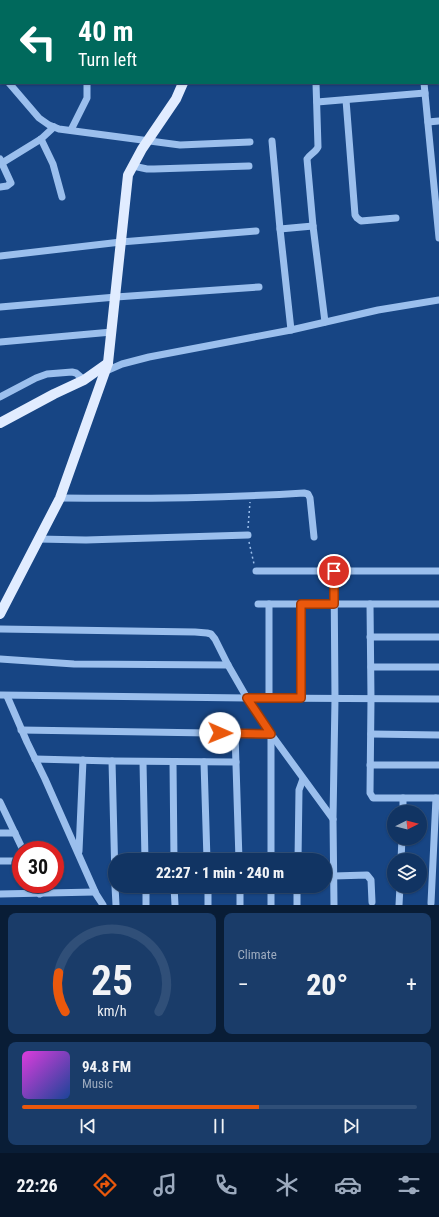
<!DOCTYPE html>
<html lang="en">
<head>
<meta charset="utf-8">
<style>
	:root { --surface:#113463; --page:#1a3c69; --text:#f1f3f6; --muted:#9caabe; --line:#304f78; --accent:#ea580c }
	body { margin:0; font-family:"Roboto Condensed",sans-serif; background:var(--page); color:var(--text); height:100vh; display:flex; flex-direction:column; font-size:15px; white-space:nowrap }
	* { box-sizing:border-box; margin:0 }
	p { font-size:13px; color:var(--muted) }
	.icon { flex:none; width:22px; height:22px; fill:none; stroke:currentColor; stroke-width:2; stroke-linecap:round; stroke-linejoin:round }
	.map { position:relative; height:905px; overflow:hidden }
	.sheet { display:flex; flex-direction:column; gap:8px; padding:8px; background:#091d36; flex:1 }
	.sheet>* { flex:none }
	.guide { position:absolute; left:0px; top:0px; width:439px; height:84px; box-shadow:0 1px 3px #0004,0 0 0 1px var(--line); background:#00695c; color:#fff; overflow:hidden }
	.needle { width:26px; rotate:84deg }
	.buttons { position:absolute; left:387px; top:805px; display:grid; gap:8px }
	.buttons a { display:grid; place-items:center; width:40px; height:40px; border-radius:50%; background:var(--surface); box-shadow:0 1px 3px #0004,0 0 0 1px var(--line); font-size:20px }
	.speed { position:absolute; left:12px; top:841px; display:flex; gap:8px; font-size:20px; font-weight:700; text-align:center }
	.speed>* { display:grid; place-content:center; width:52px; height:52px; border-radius:50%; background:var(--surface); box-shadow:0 1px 3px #0004,0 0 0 1px var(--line); line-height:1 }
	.speed .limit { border:6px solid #d22; background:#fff; color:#111 }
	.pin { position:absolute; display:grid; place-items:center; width:34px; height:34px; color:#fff; margin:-17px; border:2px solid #fff; border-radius:50%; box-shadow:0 1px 4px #0007 }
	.me { position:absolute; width:44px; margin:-22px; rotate:91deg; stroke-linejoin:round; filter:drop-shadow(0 0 3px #0008) }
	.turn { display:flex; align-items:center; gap:14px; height:84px; padding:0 12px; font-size:18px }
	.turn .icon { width:52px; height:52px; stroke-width:2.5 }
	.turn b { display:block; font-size:28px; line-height:34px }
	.big { font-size:30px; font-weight:800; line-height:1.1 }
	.sheet .tile { flex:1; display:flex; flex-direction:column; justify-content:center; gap:6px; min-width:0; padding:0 14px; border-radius:8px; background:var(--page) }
	.sheet .dial { align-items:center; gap:0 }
	.dial svg { height:104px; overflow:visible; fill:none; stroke:var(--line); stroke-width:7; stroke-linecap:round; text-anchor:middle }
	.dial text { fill:var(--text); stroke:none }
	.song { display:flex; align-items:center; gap:12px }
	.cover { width:48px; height:48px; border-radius:6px; background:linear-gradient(135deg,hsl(300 70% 55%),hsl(220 70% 35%)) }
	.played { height:4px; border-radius:2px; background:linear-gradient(90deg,var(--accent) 60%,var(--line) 60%) }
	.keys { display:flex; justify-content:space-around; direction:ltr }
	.heat { display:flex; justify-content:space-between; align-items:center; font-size:22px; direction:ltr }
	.sheet .tiles { flex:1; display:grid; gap:8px; grid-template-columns:1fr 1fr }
	.tile:last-child { grid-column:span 2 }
	.trip { position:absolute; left:108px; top:853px; width:224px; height:40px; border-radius:20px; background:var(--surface); box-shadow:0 1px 3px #0004,0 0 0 1px var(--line); font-weight:800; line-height:40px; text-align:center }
	.dock { display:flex; height:64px; justify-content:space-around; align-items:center; background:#071528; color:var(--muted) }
	.dock .icon { width:28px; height:28px }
	.dock .current { color:var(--accent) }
	.dock b { font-size:18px; color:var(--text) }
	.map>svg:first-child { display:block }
</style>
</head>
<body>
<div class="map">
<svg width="439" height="905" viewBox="0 0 439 905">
	<rect width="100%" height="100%" fill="#174584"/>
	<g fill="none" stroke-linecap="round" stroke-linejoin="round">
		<g stroke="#9bbfed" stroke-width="1.5" stroke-dasharray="2 3" stroke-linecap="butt">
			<path d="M 248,528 L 250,502"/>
			<path d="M 249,542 L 254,564"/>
		</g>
		<g stroke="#9bbfed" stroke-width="7">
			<path d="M 156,0 L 156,1"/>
			<path d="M 312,0 L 312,1"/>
			<path d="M 419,0 L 419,1"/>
			<path d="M 103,1 L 104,0"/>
			<path d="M 438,18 L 439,17"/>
			<path d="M 438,54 L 439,54"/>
			<path d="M 0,65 L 1,67"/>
			<path d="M 9,83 L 39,118 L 49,125 L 59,129 L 180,145 L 250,142"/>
			<path d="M 316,83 L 318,147 C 316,152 310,154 307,159 L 313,226 L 325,322"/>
			<path d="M 424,83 L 439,238"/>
			<path d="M 346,100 L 355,215 L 357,218 L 361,221 L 396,218"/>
			<path d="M 317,102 L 425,93"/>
			<path d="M 428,122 L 439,121"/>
			<path d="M 71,130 L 87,98 L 87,83"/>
			<path d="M 41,139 L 53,164 L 62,197"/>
			<path d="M 272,141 L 280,229 L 291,330"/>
			<path d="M 2,163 L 41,139 L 54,127"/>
			<path d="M 133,166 L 147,169 L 154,169 L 249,166"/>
			<path d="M 0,187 L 7,186 L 11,183 L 0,159"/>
			<path d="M 280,229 L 313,226"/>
			<path d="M 0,256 L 121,242 L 256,231"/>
			<path d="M 0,307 L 116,297 L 259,287"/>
			<path d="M 0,342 L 112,332"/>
			<path d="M 106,371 L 122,364 L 149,357 L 291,330 L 378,310 L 439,300"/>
			<path d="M 0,397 L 36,378 L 47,374 L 72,372 L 76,373 L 84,380"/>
			<path d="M 60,498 C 141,499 223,498 304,493 L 308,494 L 310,498 L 314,537"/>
			<path d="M 38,539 L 86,540 L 248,535"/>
			<path d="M 256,571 L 439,571"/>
			<path d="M 334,571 L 335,699 L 333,819 L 334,905"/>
			<path d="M 258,604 L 439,604"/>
			<path d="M 269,604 L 269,698"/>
			<path d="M 301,604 L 301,698"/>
			<path d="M 370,604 L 371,699 L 370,793 L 373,798 L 439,798"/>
			<path d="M 0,629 L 195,632 L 207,633 L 211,634 L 215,639 L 228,665 L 247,698 L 271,734 L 271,860"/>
			<path d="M 370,637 L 439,637"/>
			<path d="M 0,659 L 74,664 L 228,665"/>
			<path d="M 371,667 L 439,667"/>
			<path d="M 0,695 L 247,698 L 439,699"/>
			<path d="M 7,696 L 27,742 L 45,779 L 96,894 L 103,905"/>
			<path d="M 21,730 L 271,734 L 333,819"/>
			<path d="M 235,733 L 239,860"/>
			<path d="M 371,734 L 439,735"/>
			<path d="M 35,759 L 112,761 L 236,762"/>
			<path d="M 112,761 L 115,879"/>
			<path d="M 143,762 L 145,860"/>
			<path d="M 173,762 L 174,860"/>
			<path d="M 204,762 L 207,860"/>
			<path d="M 370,765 L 439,765"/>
			<path d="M 0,802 L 23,850"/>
			<path d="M 403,812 L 403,798"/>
			<path d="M 0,833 L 15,833"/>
			<path d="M 79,851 L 83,760"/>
			<path d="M 298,860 L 299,790 L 303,779"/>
			<path d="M 401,860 L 402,838"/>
			<path d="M 0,861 L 21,861"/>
			<path d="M 334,876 L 367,875 L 371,880 L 372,902"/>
			<path d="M 38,884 L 40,894"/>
			<path d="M 115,886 L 116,905"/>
			<path d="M 146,886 L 146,905"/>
			<path d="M 174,886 L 175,905"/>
			<path d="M 208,886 L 208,905"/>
			<path d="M 240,886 L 240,905"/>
			<path d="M 271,886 L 271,905"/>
			<path d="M 0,894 L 95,892"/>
			<path d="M 431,903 L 436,798"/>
			<path d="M 297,905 L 297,886"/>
			<path d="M 399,905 L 400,886"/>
		</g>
		<g stroke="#e1ecff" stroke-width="10">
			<path d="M 205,1 L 206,0"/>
			<path d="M 0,423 L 54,394 L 84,380 L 108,363"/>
			<path d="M 0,614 L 60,498 L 108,363 L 128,175 L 142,149 L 176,99 L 183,83"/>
		</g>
	</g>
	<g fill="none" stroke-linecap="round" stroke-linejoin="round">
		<defs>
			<path id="route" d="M 220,733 L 271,734 L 247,698 L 301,698 L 301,604 L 334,604 L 334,571"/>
		</defs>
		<use href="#route" stroke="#983908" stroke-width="10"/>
		<use href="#route" stroke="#ea580c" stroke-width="7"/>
	</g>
</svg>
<div class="buttons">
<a><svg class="needle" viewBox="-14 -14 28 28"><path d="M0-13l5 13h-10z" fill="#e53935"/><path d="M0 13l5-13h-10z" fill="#9caabe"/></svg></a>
<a><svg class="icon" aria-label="layers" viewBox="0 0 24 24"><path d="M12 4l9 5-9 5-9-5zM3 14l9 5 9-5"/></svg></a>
</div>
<div class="speed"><div class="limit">30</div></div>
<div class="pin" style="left:334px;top:571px;background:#d93025"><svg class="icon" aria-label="arrive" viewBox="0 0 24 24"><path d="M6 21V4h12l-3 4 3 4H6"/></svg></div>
<svg class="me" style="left:220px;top:733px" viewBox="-20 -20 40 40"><circle r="19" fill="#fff"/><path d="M0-13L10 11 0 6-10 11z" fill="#ea580c"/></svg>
<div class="trip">22:27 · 1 min · 240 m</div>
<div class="guide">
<div class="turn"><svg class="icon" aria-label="left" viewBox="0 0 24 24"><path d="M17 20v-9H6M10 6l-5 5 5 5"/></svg><div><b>40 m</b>Turn left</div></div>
</div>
</div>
<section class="sheet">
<div class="tiles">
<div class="tile dial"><svg viewBox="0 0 100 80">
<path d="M14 69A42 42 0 1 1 86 69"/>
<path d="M14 69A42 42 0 0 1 9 39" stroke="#ea580c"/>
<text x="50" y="56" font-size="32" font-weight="700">25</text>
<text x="50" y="72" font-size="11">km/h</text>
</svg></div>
<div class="tile"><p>Climate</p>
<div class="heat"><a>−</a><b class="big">20°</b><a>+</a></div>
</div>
<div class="tile">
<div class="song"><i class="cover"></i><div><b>94.8 FM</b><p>Music</p></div></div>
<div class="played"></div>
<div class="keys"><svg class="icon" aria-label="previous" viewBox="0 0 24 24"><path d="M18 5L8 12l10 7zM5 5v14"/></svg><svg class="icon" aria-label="pause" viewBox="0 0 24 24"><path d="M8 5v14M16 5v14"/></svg><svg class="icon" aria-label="next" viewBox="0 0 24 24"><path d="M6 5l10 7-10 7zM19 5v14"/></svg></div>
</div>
</div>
</section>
<nav class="dock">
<b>22:26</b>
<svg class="icon current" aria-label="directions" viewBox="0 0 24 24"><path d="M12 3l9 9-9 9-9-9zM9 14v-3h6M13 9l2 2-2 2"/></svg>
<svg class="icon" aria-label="music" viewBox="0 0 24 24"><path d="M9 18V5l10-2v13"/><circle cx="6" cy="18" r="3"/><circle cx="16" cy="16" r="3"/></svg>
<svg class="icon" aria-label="phone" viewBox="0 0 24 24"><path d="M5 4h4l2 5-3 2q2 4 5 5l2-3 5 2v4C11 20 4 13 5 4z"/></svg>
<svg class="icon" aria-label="climate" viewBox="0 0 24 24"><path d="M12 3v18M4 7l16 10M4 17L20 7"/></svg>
<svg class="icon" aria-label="car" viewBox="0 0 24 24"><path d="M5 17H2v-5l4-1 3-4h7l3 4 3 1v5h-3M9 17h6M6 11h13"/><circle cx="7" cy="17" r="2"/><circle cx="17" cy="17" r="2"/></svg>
<svg class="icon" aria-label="filters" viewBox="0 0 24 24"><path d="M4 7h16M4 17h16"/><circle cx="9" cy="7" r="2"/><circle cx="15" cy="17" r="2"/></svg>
</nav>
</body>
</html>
